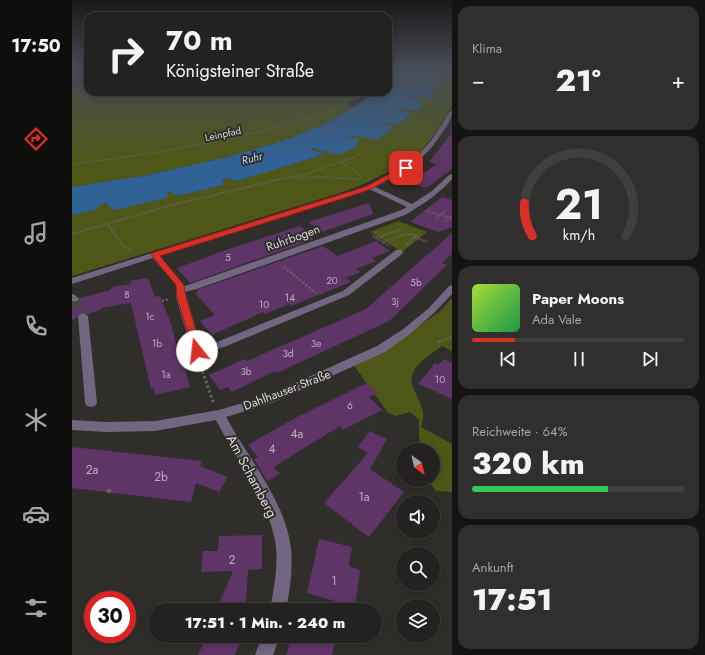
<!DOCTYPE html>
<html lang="de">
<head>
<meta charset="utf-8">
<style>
	:root { --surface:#242220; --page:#302f2d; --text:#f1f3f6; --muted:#a3a4a5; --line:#413f3e; --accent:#d93025 }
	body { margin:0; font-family:Jost,sans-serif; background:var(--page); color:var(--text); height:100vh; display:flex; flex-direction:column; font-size:15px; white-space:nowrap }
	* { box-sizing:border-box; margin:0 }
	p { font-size:13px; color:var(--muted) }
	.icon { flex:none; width:22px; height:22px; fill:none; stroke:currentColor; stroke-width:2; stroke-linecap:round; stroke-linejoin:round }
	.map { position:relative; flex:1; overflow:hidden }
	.panel { display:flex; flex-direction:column; gap:6px; padding:6px; background:#141312; width:253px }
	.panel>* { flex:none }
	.top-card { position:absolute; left:12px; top:12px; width:308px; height:84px; border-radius:12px; box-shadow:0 2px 10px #0003,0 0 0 1px var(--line); background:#242220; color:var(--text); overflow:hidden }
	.needle { width:26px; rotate:146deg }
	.buttons { position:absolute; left:324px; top:443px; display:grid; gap:8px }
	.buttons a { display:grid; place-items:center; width:44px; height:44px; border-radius:50%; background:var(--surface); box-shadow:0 2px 10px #0003,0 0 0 1px var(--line); font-size:20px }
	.speed { position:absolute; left:12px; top:591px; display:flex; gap:8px; font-size:20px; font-weight:700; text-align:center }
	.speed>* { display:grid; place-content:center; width:52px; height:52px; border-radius:50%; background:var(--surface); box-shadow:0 2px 10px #0003,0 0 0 1px var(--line); line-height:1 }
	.speed .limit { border:6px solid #d22; background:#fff; color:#111 }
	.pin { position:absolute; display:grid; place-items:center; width:34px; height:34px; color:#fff; margin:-17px; border-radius:8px; box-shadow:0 2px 6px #0006 }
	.me { position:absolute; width:44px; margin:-22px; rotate:344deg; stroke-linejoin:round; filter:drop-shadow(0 0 3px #0008) }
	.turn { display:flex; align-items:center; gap:14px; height:84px; padding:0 16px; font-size:18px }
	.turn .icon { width:52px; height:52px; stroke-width:2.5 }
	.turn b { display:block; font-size:28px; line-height:34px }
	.big { font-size:30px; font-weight:800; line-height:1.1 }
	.panel .tile { flex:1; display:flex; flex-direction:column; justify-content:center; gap:6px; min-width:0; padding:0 14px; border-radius:12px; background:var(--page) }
	.panel .dial { align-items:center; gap:0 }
	.dial svg { height:104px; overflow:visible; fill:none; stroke:var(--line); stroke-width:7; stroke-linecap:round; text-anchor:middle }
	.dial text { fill:var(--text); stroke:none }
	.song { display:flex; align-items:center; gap:12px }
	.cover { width:48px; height:48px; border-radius:6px; background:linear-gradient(135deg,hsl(80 70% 55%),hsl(140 70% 35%)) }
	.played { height:4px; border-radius:2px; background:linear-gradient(90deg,var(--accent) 20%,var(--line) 20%) }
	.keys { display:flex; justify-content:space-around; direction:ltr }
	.heat { display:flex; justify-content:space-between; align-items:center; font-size:22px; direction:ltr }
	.charge { height:6px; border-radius:3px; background:linear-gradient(90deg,#34c759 64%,var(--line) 0) }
	.trip { position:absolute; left:76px; top:603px; width:234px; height:40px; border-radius:20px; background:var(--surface); box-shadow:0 2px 10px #0003,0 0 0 1px var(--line); font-weight:800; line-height:40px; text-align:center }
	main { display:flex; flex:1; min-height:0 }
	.dock { display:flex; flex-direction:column; width:72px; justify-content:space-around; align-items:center; background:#0e0e0d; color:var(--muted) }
	.dock .icon { width:28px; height:28px }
	.dock .selected { color:var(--accent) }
	.dock b { font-size:18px; color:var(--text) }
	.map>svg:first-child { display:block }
</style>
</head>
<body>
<main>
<nav class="dock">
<b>17:50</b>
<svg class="icon selected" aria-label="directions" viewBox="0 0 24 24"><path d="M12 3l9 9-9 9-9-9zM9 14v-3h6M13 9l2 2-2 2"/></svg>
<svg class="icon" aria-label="music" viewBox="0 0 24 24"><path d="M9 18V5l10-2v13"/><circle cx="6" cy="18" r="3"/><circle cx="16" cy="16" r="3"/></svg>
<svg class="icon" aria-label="phone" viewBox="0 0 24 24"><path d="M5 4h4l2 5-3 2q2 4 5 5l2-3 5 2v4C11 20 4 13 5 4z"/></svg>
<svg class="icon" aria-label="climate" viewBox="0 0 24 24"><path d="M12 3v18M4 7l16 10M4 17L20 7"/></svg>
<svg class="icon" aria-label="car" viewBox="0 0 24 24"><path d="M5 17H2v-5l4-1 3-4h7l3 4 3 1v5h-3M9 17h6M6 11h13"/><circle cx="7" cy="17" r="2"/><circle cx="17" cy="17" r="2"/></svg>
<svg class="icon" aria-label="filters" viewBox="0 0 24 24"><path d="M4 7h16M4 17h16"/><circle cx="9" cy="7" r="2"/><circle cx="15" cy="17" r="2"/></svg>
</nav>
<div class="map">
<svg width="380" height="655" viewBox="0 0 380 655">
	<rect width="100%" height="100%" fill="#302e2a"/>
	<g fill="#4e5717">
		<path d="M 366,68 L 380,68 L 380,105 L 364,132 L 345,157 L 292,184 L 274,191 L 0,276 L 0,215 L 35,203 L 96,191 L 106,196 L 152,185 L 150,180 L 153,178 L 207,168 L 254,154 L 239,150 L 240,148 L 277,137 L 276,135 L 300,122 L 338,112 L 323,109 L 325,108 L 345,110 L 352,104 L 337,96 L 358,98 L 363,88 L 344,84 L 348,84 L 360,76 L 351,74 L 367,73 Z"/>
		<path d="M 16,85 L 16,92 L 294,92 L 272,104 L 282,107 L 253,124 L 210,141 L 155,157 L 76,175 L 0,187 L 0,88 Z"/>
		<path d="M 326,221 L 355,232 L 330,252 L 298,232 Z"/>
		<path d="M 380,298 L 380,351 L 370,346 C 363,351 354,357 348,363 C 329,381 348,394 351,412 C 352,416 350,422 349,427 L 380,444 L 380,492 L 364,491 L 356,480 L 361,480 L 361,450 L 350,450 L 347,437 L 347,420 L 338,412 L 324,416 L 316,413 L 281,364 L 310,352 L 367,312 Z"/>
	</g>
	<path fill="#316295" d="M 322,68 L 366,68 L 368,74 L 352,74 L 365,76 L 364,86 L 347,85 L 363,88 L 358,98 L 338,96 L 352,104 L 345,110 L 324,109 L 339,113 L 326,125 L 301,121 L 319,126 L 319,130 L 305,140 L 277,135 L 277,137 L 287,139 L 284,147 L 267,155 L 240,148 L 240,150 L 254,154 L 165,181 L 153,178 L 150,180 L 152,185 L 106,196 L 96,191 L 95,198 L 42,210 L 34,203 L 27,206 L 24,210 L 0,215 L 0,187 L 76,175 L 155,157 L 210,141 L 253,124 L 282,107 L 303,92 L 316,92 L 316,81 Z"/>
	<g fill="#5f3568">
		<path d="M 380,133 L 380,169 L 354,188 L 337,183 L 365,164 L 357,162 Z"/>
		<path d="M 370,197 L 380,200 L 380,227 L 367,232 L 338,222 Z"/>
		<path d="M 297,203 L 301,214 L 250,232 L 236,222 Z"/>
		<path d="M 228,226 L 241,236 L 239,237 L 242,239 L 118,283 L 105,268 L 144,254 L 144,253 Z"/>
		<path d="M 380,233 L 380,254 L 370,263 L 375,265 L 317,321 L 205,373 L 203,371 L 160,392 L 156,387 L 148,390 L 137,375 L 173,359 L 175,361 L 294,309 Z"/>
		<path d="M 304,241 L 318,251 L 299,258 L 304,261 L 284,269 L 289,272 L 274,278 L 279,282 L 219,306 L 217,304 L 193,314 L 191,312 L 140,335 L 128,321 L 143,315 L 123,293 L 126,292 L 125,290 L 251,246 L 265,256 Z"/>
		<path d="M 76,278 L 83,297 L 88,296 L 99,324 L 105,348 L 107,348 L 118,387 L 83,395 L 82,388 L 79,389 L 59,303 L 29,308 L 30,309 L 16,314 L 10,312 L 5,315 L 5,318 L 0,320 L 0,302 L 6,302 L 8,299 L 8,298 L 39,290 L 39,287 L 59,284 L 58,281 Z"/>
		<path d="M 372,359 L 380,363 L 380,399 L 346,384 L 363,363 L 366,365 Z"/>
		<path d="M 295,383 L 305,393 L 297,397 L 310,410 L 271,430 L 268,426 L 224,453 L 202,467 L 208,474 L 195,481 L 182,459 L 186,457 L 176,445 L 223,418 Z"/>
		<path d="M 298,431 L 315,439 L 298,469 L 332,492 L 297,537 L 252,503 L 296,453 L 286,447 Z"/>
		<path d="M 0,447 L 130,461 L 128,466 L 156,477 L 147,492 L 124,483 L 119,502 L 0,488 Z"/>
		<path d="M 190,535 L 190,569 L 176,570 L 174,601 L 171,610 L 144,610 L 161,571 L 129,572 L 131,551 L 146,551 L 147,536 Z"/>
		<path d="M 247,539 L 280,547 L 277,566 L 288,570 L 283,607 L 235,593 Z"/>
		<path d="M 135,636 L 171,636 L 163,655 L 126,655 Z"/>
		<path d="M 220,636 L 265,636 L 260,655 L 214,655 Z"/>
	</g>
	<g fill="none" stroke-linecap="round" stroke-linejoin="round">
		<path stroke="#4a4844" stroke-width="10" stroke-dasharray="10 5" stroke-linecap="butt" d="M 2,299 L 11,316"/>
		<g stroke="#676562" stroke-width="1" stroke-dasharray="1 1" stroke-linecap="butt">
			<path d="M 316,75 L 318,68"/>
			<path d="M 237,118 L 269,107 L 297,92"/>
		</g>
		<g stroke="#676562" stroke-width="1.5" stroke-dasharray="1 1" stroke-linecap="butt">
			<path d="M 269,162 L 284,157 L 289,151"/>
			<path d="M 0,164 C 82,154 161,141 240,117"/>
			<path d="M 223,178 L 250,177 L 286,179"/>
			<path d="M 204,180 L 232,175 L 268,162 L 284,171 L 291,179"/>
		</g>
		<g stroke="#676562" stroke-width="2" stroke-dasharray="1.5 1.5" stroke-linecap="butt">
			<path d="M 354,211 L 380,218"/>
			<path d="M 364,218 L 374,210"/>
			<path d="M 373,221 L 380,216"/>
			<path d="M 36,224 L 52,247 L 60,251"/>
			<path d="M 0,234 L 100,205 L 209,179"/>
			<path d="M 301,236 L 317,246"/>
			<path d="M 343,237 L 355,242"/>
			<path d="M 304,238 L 330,229"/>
			<path d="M 311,242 L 332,234 L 345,235 L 333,246"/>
		</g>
		<g stroke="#676562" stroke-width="2.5" stroke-dasharray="2 2" stroke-linecap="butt">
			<path d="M 212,267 L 244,293"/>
			<path d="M 90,301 L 97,299"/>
			<path d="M 366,342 L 380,337"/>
		</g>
		<g stroke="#676562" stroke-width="3" stroke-dasharray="2.5 2.5" stroke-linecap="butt">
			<path d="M 127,362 L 142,404"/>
			<path d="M 37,491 L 41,488"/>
		</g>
		<path stroke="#676562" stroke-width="4" stroke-dasharray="3 3" stroke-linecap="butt" d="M 35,492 L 38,490"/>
		<g fill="#736681" fill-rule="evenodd">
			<path d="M 380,110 C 380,119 375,126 370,133 C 352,161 332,173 303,187 L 340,204 L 360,191 L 377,175 L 380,174 L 380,179 C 367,194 350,205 333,215 L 125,289 L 113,292 L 129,346 L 145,342 L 271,291 L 324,250 L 330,250 L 331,252 L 330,254 L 277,295 L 152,347 L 125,355 L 121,354 L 120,351 L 104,297 L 104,285 L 81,258 L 0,284 L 0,278 L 295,186 C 339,165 353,155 377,112 ZM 297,189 L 335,207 L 327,211 L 113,286 L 88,256 Z"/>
			<path d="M 380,285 L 380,294 L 362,313 L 338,334 L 313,352 L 202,402 L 154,417 C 176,458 214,502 219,549 C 221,569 218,590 214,610 L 198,610 C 202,588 207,563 203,540 C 194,496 164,459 144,420 L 83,431 L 34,432 L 0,430 L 0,420 L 34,422 L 83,421 L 147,410 L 194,396 L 305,346 L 330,330 L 356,309 L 377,286 Z"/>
			<path d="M 0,294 L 3,295 L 7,299 L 5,301 L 0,301 Z"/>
			<path d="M 11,313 L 16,316 L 25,403 L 23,406 L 19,407 L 15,406 L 13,403 L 6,316 Z"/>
			<path d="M 190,636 L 208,636 L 201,655 L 183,655 Z"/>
		</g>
	</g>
	<linearGradient id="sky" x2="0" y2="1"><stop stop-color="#1a1917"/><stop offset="0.42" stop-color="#484c55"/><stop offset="1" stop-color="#484c55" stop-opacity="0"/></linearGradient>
	<rect width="380" height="160" fill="url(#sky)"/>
	<path fill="#d93025" stroke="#8d1f18" d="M 332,166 L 337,168 L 299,189 L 285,194 L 88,256 L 112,285 L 114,297 L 130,351 L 125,355 L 122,354 L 105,297 L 104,285 L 80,256 L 80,253 L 280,191 L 295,186 Z"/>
	<g text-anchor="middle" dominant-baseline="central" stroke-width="4" stroke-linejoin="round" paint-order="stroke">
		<g font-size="10" fill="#dcdad8" stroke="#302e2a">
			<text transform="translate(151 134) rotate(-12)">Leinpfad</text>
		</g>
		<g font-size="10" fill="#bdb1bc">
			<text x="156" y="257">5</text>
			<text x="260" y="280">20</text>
			<text x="344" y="282">5b</text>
			<text x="55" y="294">8</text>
			<text x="218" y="297">14</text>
			<text x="323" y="301">3j</text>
			<text x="192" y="304">10</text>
			<text x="78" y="316">1c</text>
			<text x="85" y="343">1b</text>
			<text x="244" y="343">3e</text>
			<text x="216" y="353">3d</text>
			<text x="174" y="371">3b</text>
			<text x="94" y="374">1a</text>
			<text x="368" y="379">10</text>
			<text x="278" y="405">6</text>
		</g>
		<g font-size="11" font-style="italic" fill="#c1dcfa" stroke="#302e2a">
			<text transform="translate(180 158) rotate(-14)">Ruhr</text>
		</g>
		<g font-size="12" fill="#dcdad8" stroke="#302e2a">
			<text transform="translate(221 238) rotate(-20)">Ruhrbogen</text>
			<text transform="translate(215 390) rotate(-21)">Dahlhauser Straße</text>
		</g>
		<g font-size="12" fill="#bdb1bc">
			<text x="225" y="434">4a</text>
			<text x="200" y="449">4</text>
			<text x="20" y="470">2a</text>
			<text x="89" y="477">2b</text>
			<text x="292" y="497">1a</text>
			<text x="160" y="560">2</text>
			<text x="262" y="581">1</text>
		</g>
		<g font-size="14" fill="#dcdad8" stroke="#302e2a">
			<text transform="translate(180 476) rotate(62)">Am Schamberg</text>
		</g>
	</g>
</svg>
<div class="buttons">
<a><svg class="needle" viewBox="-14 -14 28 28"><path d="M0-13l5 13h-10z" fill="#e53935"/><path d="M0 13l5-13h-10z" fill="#a3a4a5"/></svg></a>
<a><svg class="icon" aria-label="sound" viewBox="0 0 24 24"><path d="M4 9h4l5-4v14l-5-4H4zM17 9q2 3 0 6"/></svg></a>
<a><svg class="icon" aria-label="search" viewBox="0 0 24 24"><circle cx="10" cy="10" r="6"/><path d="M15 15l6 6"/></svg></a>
<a><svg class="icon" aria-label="layers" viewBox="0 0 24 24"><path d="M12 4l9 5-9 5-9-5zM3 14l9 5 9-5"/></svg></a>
</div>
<div class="speed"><div class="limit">30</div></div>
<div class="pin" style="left:334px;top:168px;background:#d93025"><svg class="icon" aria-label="arrive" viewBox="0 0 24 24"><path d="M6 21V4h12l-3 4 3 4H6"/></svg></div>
<svg class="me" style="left:125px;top:351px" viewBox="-20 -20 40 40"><circle r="19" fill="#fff"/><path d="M0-13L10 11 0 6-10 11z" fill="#d93025"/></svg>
<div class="trip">17:51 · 1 Min. · 240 m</div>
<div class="top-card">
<div class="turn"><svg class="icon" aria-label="right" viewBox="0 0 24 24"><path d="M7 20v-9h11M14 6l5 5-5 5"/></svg><div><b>70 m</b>Königsteiner Straße</div></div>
</div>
</div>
<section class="panel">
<div class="tile"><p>Klima</p>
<div class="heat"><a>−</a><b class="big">21°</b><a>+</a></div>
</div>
<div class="tile dial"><svg viewBox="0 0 100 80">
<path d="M14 69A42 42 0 1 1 86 69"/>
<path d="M14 69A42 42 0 0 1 8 44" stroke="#d93025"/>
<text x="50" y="56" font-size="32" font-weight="700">21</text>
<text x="50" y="72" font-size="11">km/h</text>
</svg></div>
<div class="tile">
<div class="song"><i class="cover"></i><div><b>Paper Moons</b><p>Ada Vale</p></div></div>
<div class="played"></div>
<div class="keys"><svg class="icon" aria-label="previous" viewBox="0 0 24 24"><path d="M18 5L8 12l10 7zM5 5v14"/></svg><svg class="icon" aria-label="pause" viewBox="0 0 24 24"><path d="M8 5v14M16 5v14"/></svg><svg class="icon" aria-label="next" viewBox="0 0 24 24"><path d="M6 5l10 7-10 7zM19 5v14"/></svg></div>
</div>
<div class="tile"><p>Reichweite · 64%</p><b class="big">320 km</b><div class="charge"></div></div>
<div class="tile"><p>Ankunft</p><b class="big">17:51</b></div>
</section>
</main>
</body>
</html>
